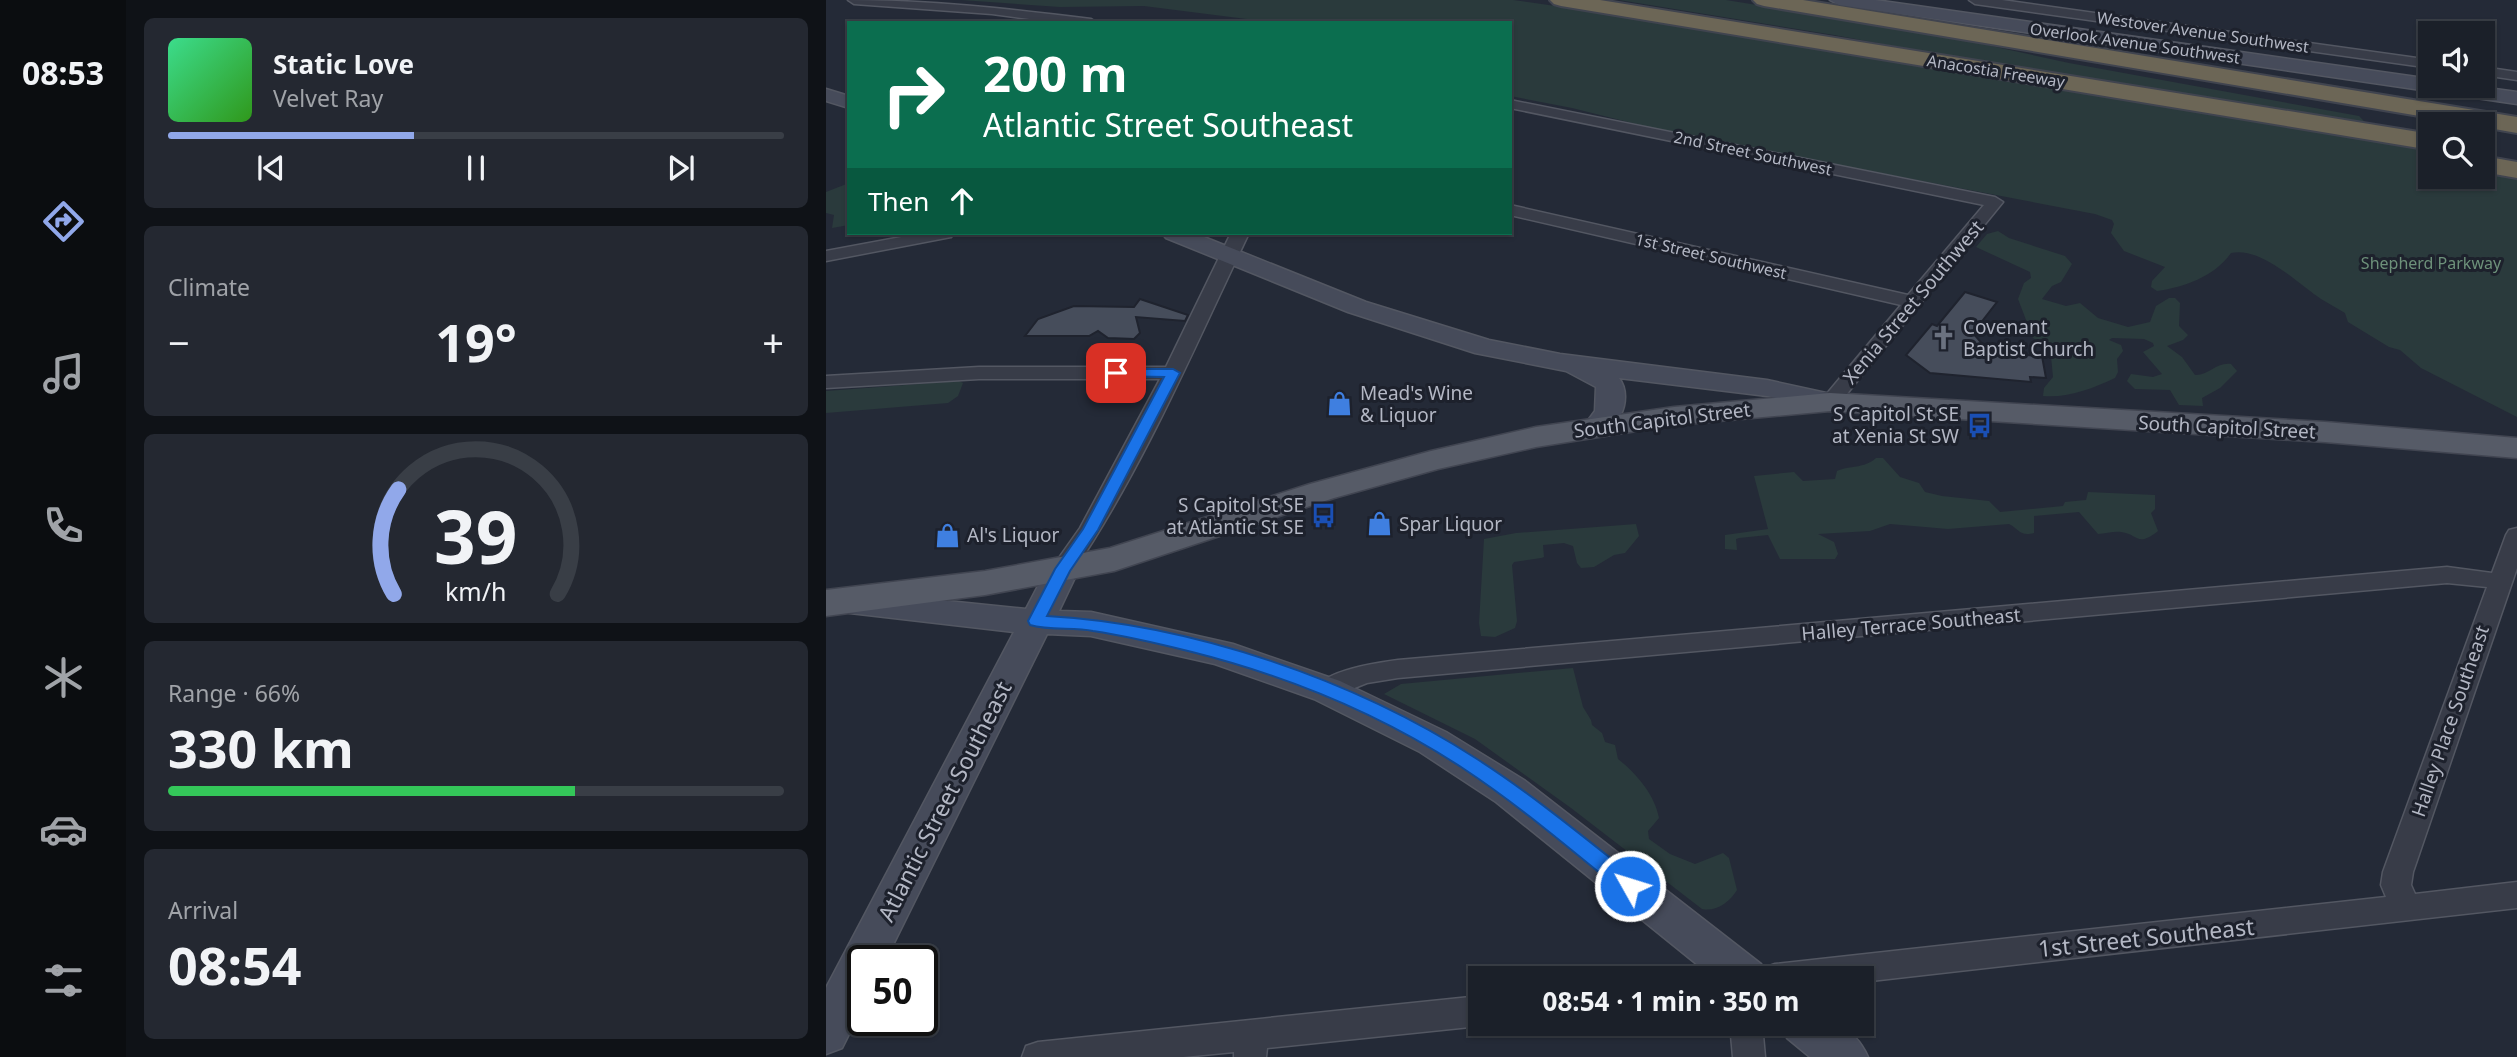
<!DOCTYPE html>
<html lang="en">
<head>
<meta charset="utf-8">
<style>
	:root { --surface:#1b2029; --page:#242831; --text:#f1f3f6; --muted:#a0a3a8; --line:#393e46; --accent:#91a8ea }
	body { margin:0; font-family:"Noto Sans",sans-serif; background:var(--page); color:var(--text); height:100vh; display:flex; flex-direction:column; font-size:26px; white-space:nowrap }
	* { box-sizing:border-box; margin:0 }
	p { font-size:23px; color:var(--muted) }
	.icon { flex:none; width:38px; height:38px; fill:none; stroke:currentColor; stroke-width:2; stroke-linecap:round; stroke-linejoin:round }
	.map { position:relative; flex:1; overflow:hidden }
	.sheet { display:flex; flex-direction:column; gap:18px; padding:18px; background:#0f1217; width:700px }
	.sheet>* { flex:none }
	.guide { position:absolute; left:21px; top:21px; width:665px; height:214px; border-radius:0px; box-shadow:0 2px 5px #0004,0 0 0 2px var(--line); background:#0b6e4f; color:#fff; overflow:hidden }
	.controls { position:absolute; left:1592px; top:21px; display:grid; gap:14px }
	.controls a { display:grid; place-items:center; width:77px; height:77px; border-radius:0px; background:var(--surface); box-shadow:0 2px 5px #0004,0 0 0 2px var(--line); font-size:35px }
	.speed { position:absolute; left:21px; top:945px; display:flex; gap:14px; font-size:35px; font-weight:700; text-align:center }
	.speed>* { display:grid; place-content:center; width:91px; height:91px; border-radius:50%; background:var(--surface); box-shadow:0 2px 5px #0004,0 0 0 2px var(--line); line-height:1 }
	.speed .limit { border:4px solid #111; border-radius:10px; background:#fff; color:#111 }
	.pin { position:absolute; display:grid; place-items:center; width:60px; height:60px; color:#fff; margin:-30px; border-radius:14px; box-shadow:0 4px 10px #0006 }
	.me { position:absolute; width:77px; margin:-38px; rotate:309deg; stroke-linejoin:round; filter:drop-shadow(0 0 5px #0008) }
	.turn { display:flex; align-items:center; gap:24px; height:147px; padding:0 21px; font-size:32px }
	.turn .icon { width:91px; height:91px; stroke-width:2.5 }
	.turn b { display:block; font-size:49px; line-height:60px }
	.then { display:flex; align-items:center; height:66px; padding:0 21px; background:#0003; gap:14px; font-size:26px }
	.big { font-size:52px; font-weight:700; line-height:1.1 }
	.sheet .card { flex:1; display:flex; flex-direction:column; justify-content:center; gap:10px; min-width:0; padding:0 24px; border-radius:10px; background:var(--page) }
	.sheet .dial { align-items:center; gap:0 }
	.dial svg { height:182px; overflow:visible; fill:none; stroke:var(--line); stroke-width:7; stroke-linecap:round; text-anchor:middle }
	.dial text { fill:var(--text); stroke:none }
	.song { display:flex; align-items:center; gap:21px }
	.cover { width:84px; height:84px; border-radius:10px; background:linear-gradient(135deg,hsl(150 70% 55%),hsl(110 70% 35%)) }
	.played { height:7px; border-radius:4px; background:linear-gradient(90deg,var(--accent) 40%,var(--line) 40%) }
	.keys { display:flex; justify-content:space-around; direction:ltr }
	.heat { display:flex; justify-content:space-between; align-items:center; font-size:38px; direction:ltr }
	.charge { height:10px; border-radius:5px; background:linear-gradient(90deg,#34c759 66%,var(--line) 0) }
	.trip { position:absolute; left:642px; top:966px; width:406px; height:70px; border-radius:0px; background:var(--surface); box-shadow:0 2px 5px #0004,0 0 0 2px var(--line); font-weight:700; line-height:70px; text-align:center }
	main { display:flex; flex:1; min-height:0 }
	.dock { display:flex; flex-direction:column; width:126px; justify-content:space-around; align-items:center; background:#0b0d10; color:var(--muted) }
	.dock .icon { width:49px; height:49px }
	.dock .selected { color:var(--accent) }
	.dock b { font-size:32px; color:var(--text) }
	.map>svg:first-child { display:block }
</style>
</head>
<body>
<main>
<nav class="dock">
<b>08:53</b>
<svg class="icon selected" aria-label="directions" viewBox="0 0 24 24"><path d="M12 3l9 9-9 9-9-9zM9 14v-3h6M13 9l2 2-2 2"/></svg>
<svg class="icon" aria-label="music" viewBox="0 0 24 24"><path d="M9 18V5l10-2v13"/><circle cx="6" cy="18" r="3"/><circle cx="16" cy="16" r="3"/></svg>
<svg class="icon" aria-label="phone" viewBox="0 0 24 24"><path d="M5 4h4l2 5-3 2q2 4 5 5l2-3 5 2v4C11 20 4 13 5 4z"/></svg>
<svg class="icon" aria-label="climate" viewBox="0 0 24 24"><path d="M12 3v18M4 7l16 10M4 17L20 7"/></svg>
<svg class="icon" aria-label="car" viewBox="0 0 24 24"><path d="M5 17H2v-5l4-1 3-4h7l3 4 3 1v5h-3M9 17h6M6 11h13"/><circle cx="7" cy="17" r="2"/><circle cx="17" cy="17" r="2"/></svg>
<svg class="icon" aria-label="filters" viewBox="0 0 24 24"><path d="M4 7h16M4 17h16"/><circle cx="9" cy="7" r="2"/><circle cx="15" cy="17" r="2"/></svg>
</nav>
<section class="sheet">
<div class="card">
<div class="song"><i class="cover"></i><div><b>Static Love</b><p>Velvet Ray</p></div></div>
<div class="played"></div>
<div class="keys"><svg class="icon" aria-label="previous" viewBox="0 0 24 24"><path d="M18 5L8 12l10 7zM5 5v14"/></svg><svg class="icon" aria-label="pause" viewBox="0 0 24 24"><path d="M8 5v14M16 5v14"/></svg><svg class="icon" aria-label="next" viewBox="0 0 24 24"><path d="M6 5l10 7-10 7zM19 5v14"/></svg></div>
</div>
<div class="card"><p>Climate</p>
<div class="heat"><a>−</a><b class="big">19°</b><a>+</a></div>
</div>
<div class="card dial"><svg viewBox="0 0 100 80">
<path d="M14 69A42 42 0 1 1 86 69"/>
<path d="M14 69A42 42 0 0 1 16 23" stroke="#91a8ea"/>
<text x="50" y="56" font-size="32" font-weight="700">39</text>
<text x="50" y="72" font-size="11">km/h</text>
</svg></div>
<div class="card"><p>Range · 66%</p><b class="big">330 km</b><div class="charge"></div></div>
<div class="card"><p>Arrival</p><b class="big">08:54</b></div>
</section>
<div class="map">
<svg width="1691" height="1057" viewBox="0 0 1691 1057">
	<rect width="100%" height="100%" fill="#242a37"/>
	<g fill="#2a3a3c">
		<path d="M 135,0 L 687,0 L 904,31 L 1088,65 L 1527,136 L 1605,152 L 1605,177 L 1657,177 L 1657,160 L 1691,166 L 1691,417 L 1595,368 L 1574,350 L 1563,347 L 1522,322 L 1519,313 C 1511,308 1503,304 1495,299 C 1472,284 1435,246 1405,253 C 1389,276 1359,287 1331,291 L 1325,287 L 1326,281 L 1339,267 L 1298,251 L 1285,233 L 1288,224 L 1286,220 L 1269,214 L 850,134 L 746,108 L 684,96 L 684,23 L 452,23 L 318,6 L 234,7 Z"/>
		<path d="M 793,0 L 900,0 L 1106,33 L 1243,63 L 1533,116 L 1543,126 L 1181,67 L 1008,35 Z"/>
		<path d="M 23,183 L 23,225 L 6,228 L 8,215 L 0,213 L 0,192 Z"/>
		<path d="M 1172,231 L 1183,238 L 1239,256 L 1246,264 L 1235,282 L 1226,286 L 1216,299 L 1240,306 L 1254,303 L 1272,318 L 1302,327 L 1324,322 L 1330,306 L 1343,298 L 1349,298 L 1354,303 L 1353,326 L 1362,335 L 1357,340 L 1341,346 L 1356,357 L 1369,375 C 1382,376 1390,362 1405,364 L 1411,371 L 1394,388 L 1376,398 L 1377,406 L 1353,405 L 1344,390 L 1309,389 L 1301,381 L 1305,374 L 1327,377 L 1336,374 L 1317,352 L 1328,346 L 1327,343 L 1318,339 L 1286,338 L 1283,340 L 1295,345 L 1297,351 L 1291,359 L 1292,372 L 1289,378 C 1265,389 1243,398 1217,396 L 1218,388 L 1227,377 L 1225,356 L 1217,344 L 1207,338 L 1192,299 L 1198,283 L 1205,278 L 1204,272 L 1150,247 L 1161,234 Z"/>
		<path d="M 133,381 L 137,383 L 132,396 L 122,403 L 0,413 L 0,391 Z"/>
		<path d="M 1050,458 L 1057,458 L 1074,477 L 1093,483 L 1099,492 L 1116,496 L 1163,501 L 1174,512 L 1237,506 L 1239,502 L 1260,500 L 1262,492 L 1329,495 L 1329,509 L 1325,513 L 1332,531 C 1310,548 1313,534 1295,532 C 1288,531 1279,534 1272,534 L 1253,512 L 1208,516 L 1208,533 C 1194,537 1193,529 1183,524 L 1122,529 L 1064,524 L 1044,531 L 992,534 L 1008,542 L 1012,554 L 1009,559 L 954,559 L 942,535 L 913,538 L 910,539 L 911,550 L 899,549 L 899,535 L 942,529 L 928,476 L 968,472 L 977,481 L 1009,479 L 1011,471 C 1024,465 1038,469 1050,458 Z"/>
		<path d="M 810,524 L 813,536 L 799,553 L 788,555 L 768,567 L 755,568 L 751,563 L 747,546 L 738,543 L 717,545 L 718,557 L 715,558 L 688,562 L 686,565 L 691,621 L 689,628 L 669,637 L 655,636 L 653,623 L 658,539 L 690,533 Z"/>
		<path d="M 747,668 L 757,707 L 765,720 L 766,725 L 776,733 L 779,742 L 789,745 L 792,759 C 810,773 829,795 833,818 L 822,831 L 823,839 L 844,854 L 869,864 L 897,853 L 903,858 L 911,890 C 904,902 890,912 876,909 L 745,808 L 649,739 L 558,694 L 575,684 Z"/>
	</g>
	<g fill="#464d5b" stroke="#1f232e" stroke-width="2">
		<path d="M 1139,292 L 1171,302 L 1147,333 L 1164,353 L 1216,356 L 1220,378 L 1204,377 L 1205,382 L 1104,373 L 1080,355 L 1106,324 L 1111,326 Z"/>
		<path d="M 314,299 L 362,315 L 359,321 L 310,317 L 314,333 L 308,339 L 282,338 L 272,331 L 263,336 L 199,336 L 212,319 L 248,306 L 308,307 Z"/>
	</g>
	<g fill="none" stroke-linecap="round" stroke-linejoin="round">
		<defs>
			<g id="street">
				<path d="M 22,0 C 104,0 184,9 265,19 L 271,23 L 234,23 L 166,14 L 28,4 Z"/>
				<path d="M 1143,0 L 1176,0 L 1605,60 L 1605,68 L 1149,4 Z"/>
				<path d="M 1657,67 L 1691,72 L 1691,80 L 1657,75 Z"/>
				<path d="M 684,100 L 1169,197 L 1177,202 L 1011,406 L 997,406 L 994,402 L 1075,305 L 684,215 L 684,205 L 1082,295 L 1158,205 L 684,108 Z"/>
				<path d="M 97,233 L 128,233 L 125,237 L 0,261 L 0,251 Z"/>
				<path d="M 405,233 L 423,233 C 368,348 317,469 245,575 L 237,577 L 229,575 L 225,569 L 254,528 L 334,379 L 153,379 L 0,388 L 0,376 L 153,367 L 340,367 Z"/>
				<path d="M 1691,528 L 1691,568 L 1587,872 L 1585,885 L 1589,894 L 1691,882 L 1691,908 L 1036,982 L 1036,978 L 933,978 L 938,968 L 949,964 L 1560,897 L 1555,885 L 1557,872 L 1661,587 L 1621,583 L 572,678 L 541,683 L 501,699 L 492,697 L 488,690 C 499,670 550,663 572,660 L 1621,567 L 1666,573 L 1680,535 L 1683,530 Z"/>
				<path d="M 654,996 L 654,1024 L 659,1024 L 654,1026 L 441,1048 L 440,1057 L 408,1057 L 408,1052 L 357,1057 L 196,1057 L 200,1046 L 212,1042 Z"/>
				<path d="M 904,1024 L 936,1024 L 939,1057 L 907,1057 Z"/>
			</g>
			<g id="secondary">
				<path d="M 1004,0 L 1049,0 L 1605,79 L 1605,86 L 1647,86 L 1691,92 L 1691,104 L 1013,5 Z"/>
				<path d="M 0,89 L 23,96 L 23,108 L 0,101 Z"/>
				<path d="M 336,233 L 368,233 L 540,302 L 663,340 L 734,354 L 941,380 L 1014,396 L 1018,402 L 1014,408 L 1004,410 L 941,396 L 793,378 C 809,399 791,439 762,432 L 758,426 L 769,411 L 770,387 L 740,371 L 649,353 L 522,312 L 340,238 Z"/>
				<path d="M 237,558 L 249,561 L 253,569 L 233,611 L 265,612 L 407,644 L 514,681 L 620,732 L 698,780 L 935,964 L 942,978 L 888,978 L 670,802 L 594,752 L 488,699 L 389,664 L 265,636 L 221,634 L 59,961 L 37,961 L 37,1006 L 16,1048 L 0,1054 L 0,988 L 188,632 L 24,613 L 12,610 L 7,602 L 12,594 L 24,591 L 200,609 L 225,561 Z"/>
				<path d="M 955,1024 C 994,1024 1023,1015 1042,1057 L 984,1057 L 961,1038 Z"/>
			</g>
			<path id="primary" d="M 1004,393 L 1499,422 L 1691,438 L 1691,458 L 1499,442 L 1004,411 L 848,425 L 710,447 L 612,469 L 508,498 L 288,571 L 159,595 L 0,616 L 0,590 L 159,571 L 284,548 L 484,484 L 605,451 L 710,427 L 848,407 Z"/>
			<g id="highway">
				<path d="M 724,0 L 774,0 L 1605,134 L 1605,150 L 735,6 L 728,4 Z"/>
				<path d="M 927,0 L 977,0 L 1691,117 L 1691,133 L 1657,127 L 1657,124 L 1641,124 L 938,6 L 931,4 Z"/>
				<path d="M 1657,156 L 1691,162 L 1691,178 L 1657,172 Z"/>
			</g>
		</defs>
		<use href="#street" stroke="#535762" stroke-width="3"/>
		<use href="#secondary" stroke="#535762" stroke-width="3"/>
		<use href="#primary" stroke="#414551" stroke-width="3"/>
		<use href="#highway" stroke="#40444f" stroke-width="4"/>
		<use href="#street" fill="#383c48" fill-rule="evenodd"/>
		<use href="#secondary" fill="#464b5a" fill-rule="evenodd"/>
		<use href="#primary" fill="#565b67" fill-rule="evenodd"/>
		<use href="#highway" fill="#6c6656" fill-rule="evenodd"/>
	</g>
	<path fill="#1a73e8" stroke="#114b97" stroke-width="2" d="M 290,369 L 347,369 L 354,373 L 272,530 L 244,571 L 221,616 C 366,624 529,680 651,759 C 707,795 759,838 812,880 L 815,886 L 812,892 L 804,895 L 797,892 C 745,850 694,806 638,769 C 556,715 461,676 366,652 C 334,644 300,636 267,631 C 247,627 224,631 204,625 L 202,621 L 229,569 L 257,529 L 338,377 L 285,376 L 283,373 Z"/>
	<defs>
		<symbol id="church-bare" viewBox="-9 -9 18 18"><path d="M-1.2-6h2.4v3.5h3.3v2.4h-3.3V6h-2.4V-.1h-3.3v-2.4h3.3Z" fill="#6b7280" stroke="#1d212c" stroke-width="2.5" paint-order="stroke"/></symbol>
		<symbol id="shop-bare" viewBox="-9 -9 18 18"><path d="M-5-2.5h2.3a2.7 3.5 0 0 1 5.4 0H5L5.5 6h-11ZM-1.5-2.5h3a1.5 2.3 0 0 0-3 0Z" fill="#3f7fe0" stroke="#1d212c" stroke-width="2.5" paint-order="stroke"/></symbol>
		<symbol id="bus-bare" viewBox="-9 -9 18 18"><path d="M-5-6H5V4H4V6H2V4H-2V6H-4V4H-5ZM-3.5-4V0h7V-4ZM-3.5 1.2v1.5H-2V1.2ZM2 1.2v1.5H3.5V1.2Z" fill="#1a4fb4" stroke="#1d212c" stroke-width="2.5" paint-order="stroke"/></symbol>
	</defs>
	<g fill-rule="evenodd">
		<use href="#church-bare" x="1100" y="320" width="35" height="35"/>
		<use href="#shop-bare" x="496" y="386" width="35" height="35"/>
		<use href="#bus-bare" x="1136" y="408" width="35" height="35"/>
		<use href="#bus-bare" x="480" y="498" width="35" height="35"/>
		<use href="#shop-bare" x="536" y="506" width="35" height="35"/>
		<use href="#shop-bare" x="104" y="518" width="35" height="35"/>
	</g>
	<g text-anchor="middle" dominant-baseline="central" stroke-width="6" stroke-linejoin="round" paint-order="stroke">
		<g font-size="16" fill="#b3b7c4" stroke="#1d212c">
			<text transform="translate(1377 32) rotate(8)">Westover Avenue Southwest</text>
			<text transform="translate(1309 43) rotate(8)">Overlook Avenue Southwest</text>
			<text transform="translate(1170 71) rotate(9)">Anacostia Freeway</text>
			<text transform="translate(927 153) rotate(12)">2nd Street Southwest</text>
			<text transform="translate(885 256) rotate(13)">1st Street Southwest</text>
		</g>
		<g font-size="16" fill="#6d917a" stroke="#1d212c">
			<text x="1605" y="263">Shepherd Parkway</text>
		</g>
		<g font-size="19" fill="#b3b7c4" stroke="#1d212c">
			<text transform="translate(1087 302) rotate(-50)">Xenia Street Southwest</text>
			<text transform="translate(836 420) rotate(-7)">South Capitol Street</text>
			<text transform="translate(1401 427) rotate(3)">South Capitol Street</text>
			<text transform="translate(1085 624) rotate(-5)">Halley Terrace Southeast</text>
			<text transform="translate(1624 721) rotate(-71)">Halley Place Southeast</text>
		</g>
		<g font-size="19" fill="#b3b7c4" stroke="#1d212c" text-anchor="start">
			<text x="1137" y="327">Covenant<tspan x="1137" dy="22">Baptist Church</tspan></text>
			<text x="534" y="393">Mead's Wine<tspan x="534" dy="22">&amp; Liquor</tspan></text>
			<text x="1133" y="414" text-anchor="end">S Capitol St SE<tspan x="1133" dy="22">at Xenia St SW</tspan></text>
			<text x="478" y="505" text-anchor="end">S Capitol St SE<tspan x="478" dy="22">at Atlantic St SE</tspan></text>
			<text x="573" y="524">Spar Liquor</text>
			<text x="141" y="535">Al's Liquor</text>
		</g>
		<g font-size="23" fill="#b3b7c4" stroke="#1d212c">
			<text transform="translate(118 801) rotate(-63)">Atlantic Street Southeast</text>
			<text transform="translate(1320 937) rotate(-6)">1st Street Southeast</text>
		</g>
	</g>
</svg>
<div class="controls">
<a><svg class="icon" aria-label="sound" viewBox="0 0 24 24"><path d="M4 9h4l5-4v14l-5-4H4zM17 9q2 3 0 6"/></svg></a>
<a><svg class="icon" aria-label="search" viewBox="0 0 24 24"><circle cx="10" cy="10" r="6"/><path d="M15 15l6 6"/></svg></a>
</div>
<div class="speed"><div class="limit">50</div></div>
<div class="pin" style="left:290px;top:373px;background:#d93025"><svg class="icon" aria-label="arrive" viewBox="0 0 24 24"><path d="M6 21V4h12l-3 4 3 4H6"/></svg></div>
<svg class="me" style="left:804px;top:886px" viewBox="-20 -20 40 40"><circle r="17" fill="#1a73e8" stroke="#fff" stroke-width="3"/><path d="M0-11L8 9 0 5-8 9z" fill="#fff"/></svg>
<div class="trip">08:54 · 1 min · 350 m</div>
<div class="guide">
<div class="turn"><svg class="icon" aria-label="right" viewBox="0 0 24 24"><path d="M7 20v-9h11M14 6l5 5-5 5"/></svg><div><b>200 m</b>Atlantic Street Southeast</div></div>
<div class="then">Then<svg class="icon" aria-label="ahead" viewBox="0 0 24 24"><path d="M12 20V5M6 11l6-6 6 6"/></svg></div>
</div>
</div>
</main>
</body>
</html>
